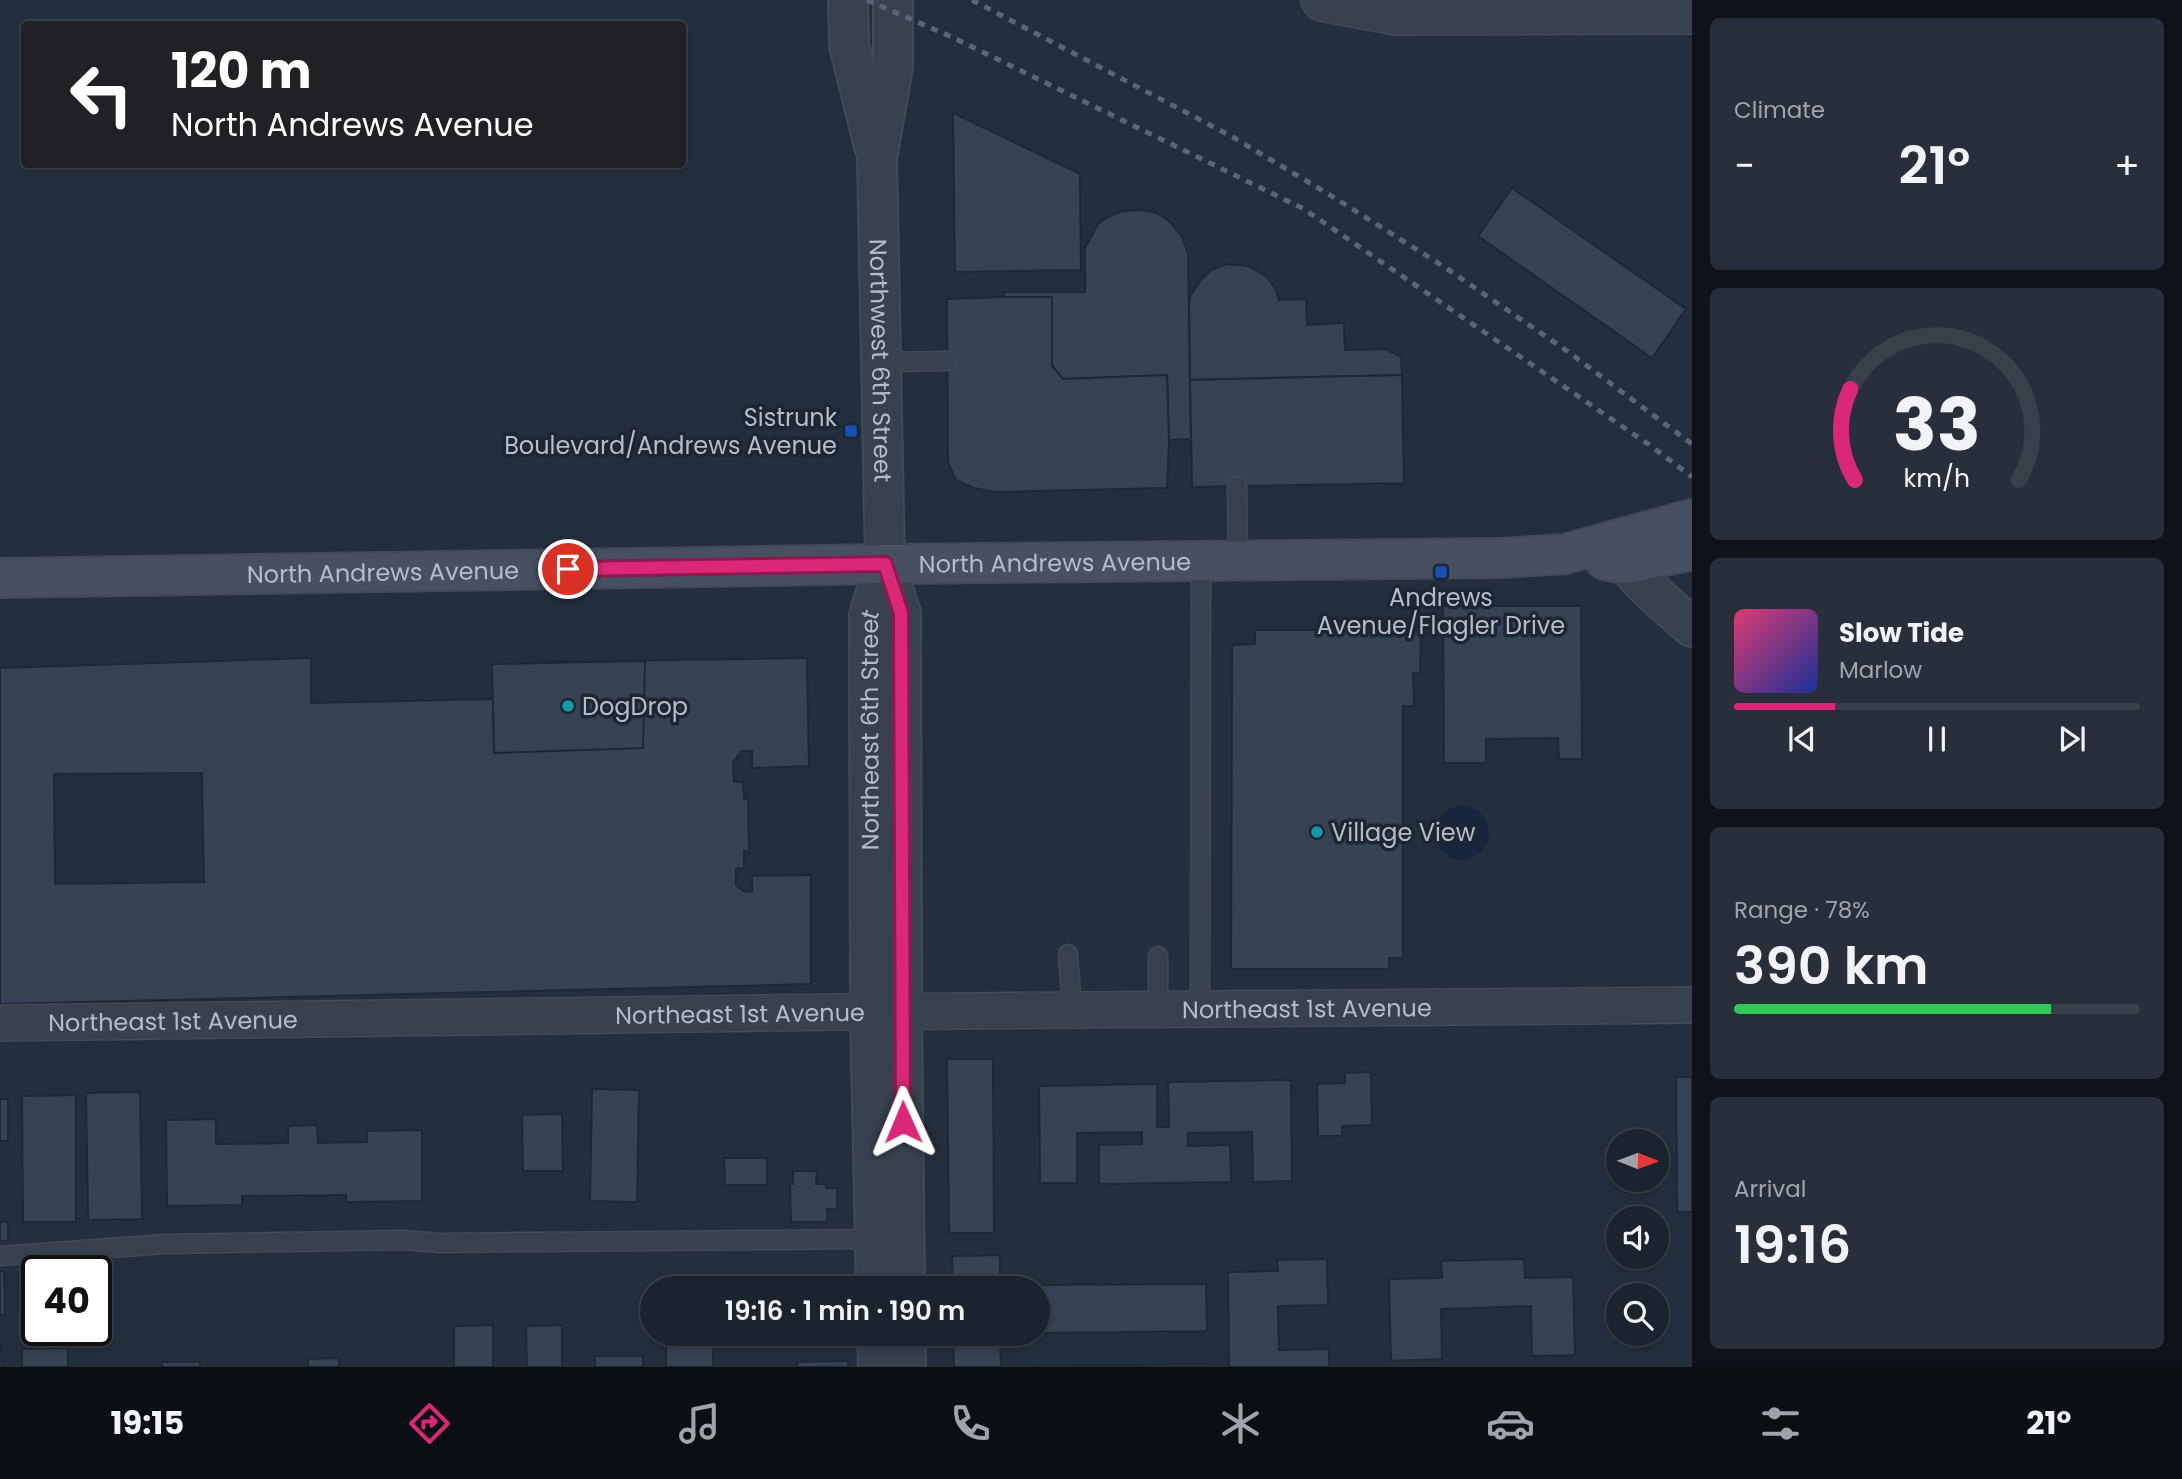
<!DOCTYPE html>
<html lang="en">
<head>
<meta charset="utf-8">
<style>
	:root { --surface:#1b232e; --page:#282f3a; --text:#f1f3f6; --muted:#a0a4aa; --line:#39404a; --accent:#db2777 }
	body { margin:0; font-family:Poppins,sans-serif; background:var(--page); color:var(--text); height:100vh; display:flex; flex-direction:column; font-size:26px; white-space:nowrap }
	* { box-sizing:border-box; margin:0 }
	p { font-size:23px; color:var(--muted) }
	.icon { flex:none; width:38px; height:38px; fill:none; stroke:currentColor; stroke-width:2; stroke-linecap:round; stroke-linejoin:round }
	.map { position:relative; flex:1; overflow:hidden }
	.drawer { display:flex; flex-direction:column; gap:18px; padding:18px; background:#0f1319; width:490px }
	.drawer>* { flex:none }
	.banner { position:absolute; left:21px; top:21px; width:665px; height:147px; border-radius:7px; box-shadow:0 4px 10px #0003,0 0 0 2px var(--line); background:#202124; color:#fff; overflow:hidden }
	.needle { width:46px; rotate:91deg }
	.controls { position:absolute; left:1606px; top:1129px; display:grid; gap:14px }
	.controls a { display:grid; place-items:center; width:63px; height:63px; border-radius:50%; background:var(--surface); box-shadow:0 4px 10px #0003,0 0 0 2px var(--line); font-size:35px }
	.speed { position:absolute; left:21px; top:1255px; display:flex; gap:14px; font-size:35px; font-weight:700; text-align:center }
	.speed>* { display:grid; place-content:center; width:91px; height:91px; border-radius:50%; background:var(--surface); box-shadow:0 4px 10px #0003,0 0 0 2px var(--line); line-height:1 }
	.speed .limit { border:4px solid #111; border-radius:10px; background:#fff; color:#111 }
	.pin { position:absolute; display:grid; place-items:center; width:60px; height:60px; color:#fff; margin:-30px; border:4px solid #fff; border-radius:50%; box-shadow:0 2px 7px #0007 }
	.me { position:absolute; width:77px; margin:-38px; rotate:359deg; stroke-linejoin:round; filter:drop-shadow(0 0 5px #0008) }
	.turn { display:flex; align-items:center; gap:24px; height:147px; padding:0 35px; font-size:32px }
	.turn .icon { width:91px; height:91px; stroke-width:2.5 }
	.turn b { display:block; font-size:49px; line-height:60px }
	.big { font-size:52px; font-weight:600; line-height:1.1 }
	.drawer .tile { flex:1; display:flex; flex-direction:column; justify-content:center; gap:10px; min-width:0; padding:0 24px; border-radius:10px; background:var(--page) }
	.drawer .dial { align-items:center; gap:0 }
	.dial svg { height:182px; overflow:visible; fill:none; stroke:var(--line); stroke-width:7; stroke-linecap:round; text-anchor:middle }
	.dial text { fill:var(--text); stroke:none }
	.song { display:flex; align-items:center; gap:21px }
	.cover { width:84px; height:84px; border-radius:10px; background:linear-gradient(135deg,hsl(340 70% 55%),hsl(230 70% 35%)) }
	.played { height:7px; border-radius:4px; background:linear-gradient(90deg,var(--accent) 25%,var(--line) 25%) }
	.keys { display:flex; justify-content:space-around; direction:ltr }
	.heat { display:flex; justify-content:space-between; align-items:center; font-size:38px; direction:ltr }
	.charge { height:10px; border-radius:5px; background:linear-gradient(90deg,#34c759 78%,var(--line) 0) }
	.trip { position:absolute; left:640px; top:1276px; width:410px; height:70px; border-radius:35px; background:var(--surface); box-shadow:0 4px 10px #0003,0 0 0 2px var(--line); font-weight:600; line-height:70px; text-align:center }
	.dock { display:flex; height:112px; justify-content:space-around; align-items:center; background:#0b0e12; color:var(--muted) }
	.dock .icon { width:49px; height:49px }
	.dock .active { color:var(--accent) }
	.dock b { font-size:32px; color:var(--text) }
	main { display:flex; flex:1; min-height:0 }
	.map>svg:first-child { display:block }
</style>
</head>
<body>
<main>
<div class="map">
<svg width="1692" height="1367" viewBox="0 0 1692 1367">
	<rect width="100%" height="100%" fill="#242f3e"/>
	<circle fill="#17263c" cx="1462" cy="833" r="27"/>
	<g fill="#364354" stroke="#1f2835" stroke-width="2" fill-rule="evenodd">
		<path d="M 953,113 L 1080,174 L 1081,270 L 955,272 Z"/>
		<path d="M 1512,188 L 1686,309 L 1652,358 L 1478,236 Z"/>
		<path d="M 1142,210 L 1157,213 L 1170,222 L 1182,237 L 1188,253 L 1191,439 L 1169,440 L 1167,375 L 1063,379 L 1052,366 L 1052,297 L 1004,297 L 1004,292 L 1085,292 L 1085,248 L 1098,224 L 1108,217 L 1122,211 Z"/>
		<path d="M 1227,264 L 1248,266 L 1267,277 L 1275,288 L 1279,300 L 1306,299 L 1307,325 L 1344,323 L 1345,350 L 1386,349 L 1401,357 L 1402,375 L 1190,380 L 1189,303 L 1191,294 L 1201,280 L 1211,270 Z"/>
		<path d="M 1004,297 L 1052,297 L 1052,366 L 1063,379 L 1167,375 L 1169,440 L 1167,488 L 994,492 L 974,488 L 956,480 L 948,463 L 947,299 Z"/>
		<path d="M 1402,375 L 1404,483 L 1192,487 L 1190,380 Z"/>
		<path d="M 1443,606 L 1581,606 L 1582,759 L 1559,759 L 1558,738 L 1486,739 L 1486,763 L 1444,763 Z"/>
		<path d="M 1255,630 L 1421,630 L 1420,673 L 1413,673 L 1414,706 L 1403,706 L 1403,958 L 1389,958 L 1389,969 L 1231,969 L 1232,645 L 1255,644 Z"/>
		<path d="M 311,658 L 311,703 L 539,698 L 541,662 L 807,658 L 809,766 L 752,768 L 752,751 L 742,751 L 733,762 L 734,782 L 743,782 L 744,799 L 748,798 L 749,852 L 744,851 L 744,868 L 736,869 L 736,885 L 743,891 L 752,892 L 752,876 L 811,875 L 811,984 L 0,1004 L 0,668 ZM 202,773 L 204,882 L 55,884 L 54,774 Z"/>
		<path d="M 645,661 L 643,748 L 494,753 L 492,664 Z"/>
		<path d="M 947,1059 L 993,1059 L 994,1233 L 949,1233 Z"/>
		<path d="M 1371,1072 L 1372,1125 L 1342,1126 L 1342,1136 L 1318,1136 L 1317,1084 L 1345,1083 L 1345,1073 Z"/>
		<path d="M 1676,1077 L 1692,1077 L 1692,1212 L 1677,1212 Z"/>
		<path d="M 1291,1080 L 1292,1181 L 1253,1182 L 1252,1132 L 1188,1133 L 1188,1146 L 1230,1145 L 1231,1182 L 1099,1184 L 1099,1145 L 1142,1144 L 1142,1132 L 1077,1133 L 1077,1183 L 1040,1183 L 1039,1086 L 1157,1084 L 1157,1127 L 1169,1127 L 1168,1082 Z"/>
		<path d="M 592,1089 L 639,1090 L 637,1202 L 590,1201 Z"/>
		<path d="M 140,1092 L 142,1219 L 88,1220 L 86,1093 Z"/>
		<path d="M 76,1095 L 76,1222 L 23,1222 L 22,1096 Z"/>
		<rect x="0" y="1099" width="8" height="42"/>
		<path d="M 562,1114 L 563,1171 L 523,1171 L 522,1115 Z"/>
		<path d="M 216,1119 L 216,1144 L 288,1143 L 288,1126 L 317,1125 L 318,1143 L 367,1142 L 367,1131 L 422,1130 L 422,1201 L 346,1202 L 346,1195 L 242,1196 L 242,1205 L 167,1206 L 166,1120 Z"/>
		<path d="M 724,1158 L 767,1158 L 767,1185 L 725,1185 Z"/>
		<path d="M 793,1171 L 817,1171 L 816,1184 L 826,1184 L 826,1188 L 837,1188 L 837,1209 L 827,1209 L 827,1222 L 791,1222 L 790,1184 L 793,1184 Z"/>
		<rect x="0" y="1222" width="8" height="19"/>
		<path d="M 1000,1255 L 1000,1288 L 953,1288 L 952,1256 Z"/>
		<path d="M 1327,1259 L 1328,1305 L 1278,1306 L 1279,1350 L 1329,1349 L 1329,1367 L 1229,1367 L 1228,1272 L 1278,1271 L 1277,1260 Z"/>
		<path d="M 1524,1259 L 1525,1278 L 1573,1277 L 1575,1355 L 1532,1356 L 1531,1306 L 1441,1309 L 1442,1359 L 1391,1361 L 1389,1279 L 1442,1278 L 1441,1261 Z"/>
		<path d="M 0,1271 L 4,1271 L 5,1315 L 0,1315 Z"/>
		<path d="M 19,1271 L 37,1271 L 37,1306 L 18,1306 Z"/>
		<path d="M 1206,1284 L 1207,1331 L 1038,1333 L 1038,1288 L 1031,1288 L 1031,1285 Z"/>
		<path d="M 493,1325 L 493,1367 L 454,1367 L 454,1326 Z"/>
		<path d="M 562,1325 L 562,1367 L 527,1367 L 526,1326 Z"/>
		<rect x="666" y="1334" width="47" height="33"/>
		<path d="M 953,1334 L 1000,1334 L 1001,1367 L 954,1367 Z"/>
		<path d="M 0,1345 L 2,1345 L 3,1367 L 0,1367 Z"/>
		<path d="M 68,1348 L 68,1367 L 22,1367 L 22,1349 Z"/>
		<rect x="595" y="1356" width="48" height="11"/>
		<path d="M 339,1358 L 339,1367 L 308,1367 L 308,1359 Z"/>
		<path d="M 848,1361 L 848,1367 L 797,1367 L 797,1362 Z"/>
		<rect x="162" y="1362" width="38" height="5"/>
		<path d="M 1208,1364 L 1208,1367 L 1034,1367 L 1034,1366 Z"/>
	</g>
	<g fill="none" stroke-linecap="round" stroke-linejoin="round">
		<defs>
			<g id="service">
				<path d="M 881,362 L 947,361"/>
				<path d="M 1237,486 L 1238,561"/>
				<path d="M 1068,954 L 1072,1010"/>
				<path d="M 1158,1009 L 1158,956"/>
				<path d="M 1200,1009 L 1201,561"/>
				<path d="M 0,1256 L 165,1244 L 403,1240 L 439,1243 L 875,1239"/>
			</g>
			<g id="minor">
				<path d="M 1319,0 L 1321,3 L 1396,17 L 1692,16"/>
				<path id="s1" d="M 0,1023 L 848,1012 L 1692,1005"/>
			</g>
			<g id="tertiary">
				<path d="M 848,0 L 849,45 L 874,146"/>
				<path id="s2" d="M 893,0 L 893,67 L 877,158 L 885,564 L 901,613 L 901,621 L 902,1011 L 905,1288"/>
				<path d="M 1614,542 C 1630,577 1664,602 1692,627"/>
				<path id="s3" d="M 876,1288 L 870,1012 L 869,615 L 885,564"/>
				<path d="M 877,1334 L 878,1367"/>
				<path d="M 906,1334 L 906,1367"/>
			</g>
			<g id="secondary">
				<path d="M 1605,560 L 1626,564 L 1692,550"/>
				<path id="s4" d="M 0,578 L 885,564 L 1501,558 L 1565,554 L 1692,519"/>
			</g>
		</defs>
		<use href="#service" stroke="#414a57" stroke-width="21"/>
		<use href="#minor" stroke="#414a57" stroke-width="38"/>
		<use href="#tertiary" stroke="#414a57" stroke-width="42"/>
		<use href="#secondary" stroke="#414a57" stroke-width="42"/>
		<use href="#service" stroke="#38414e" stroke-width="18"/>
		<use href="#minor" stroke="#38414e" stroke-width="35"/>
		<use href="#tertiary" stroke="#38414e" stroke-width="38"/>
		<use href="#secondary" stroke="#465061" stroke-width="38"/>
		<g stroke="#5a6575" stroke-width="5" stroke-dasharray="7 7" stroke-linecap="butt">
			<path d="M 867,0 L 954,38 L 1304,209 L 1651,446 L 1692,477"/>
			<path d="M 972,0 L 1231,136 L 1330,195 L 1446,268 L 1567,351 L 1692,444"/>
		</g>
	</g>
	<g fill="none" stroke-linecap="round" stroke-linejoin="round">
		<defs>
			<path id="route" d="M 568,569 L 885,564 L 901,613 L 901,621 L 903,1122"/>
		</defs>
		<use href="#route" stroke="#8e194d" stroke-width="18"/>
		<use href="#route" stroke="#db2777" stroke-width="12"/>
	</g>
	<g fill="#1a4fb4" stroke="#1d2633" stroke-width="2.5">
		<rect x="844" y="424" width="14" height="14" rx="3.5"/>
		<rect x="1434" y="565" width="14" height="14" rx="3.5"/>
	</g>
	<g fill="#0f9aa8" stroke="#1d2633" stroke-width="2.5">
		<circle cx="568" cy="706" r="7"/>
		<circle cx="1317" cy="832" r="7"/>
	</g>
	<g text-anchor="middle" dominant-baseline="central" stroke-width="7" stroke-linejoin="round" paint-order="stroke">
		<g font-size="24" fill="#b4bcc9" stroke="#1d2633">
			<text stroke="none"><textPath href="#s2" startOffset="362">Northwest 6th Street</textPath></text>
			<text stroke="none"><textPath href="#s4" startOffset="1055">North Andrews Avenue</textPath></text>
			<text stroke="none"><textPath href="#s4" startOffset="383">North Andrews Avenue</textPath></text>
			<text stroke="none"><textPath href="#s3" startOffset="558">Northeast 6th Street</textPath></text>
			<text stroke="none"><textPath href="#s1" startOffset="1307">Northeast 1st Avenue</textPath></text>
			<text stroke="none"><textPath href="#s1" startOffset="740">Northeast 1st Avenue</textPath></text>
			<text stroke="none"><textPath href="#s1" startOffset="173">Northeast 1st Avenue</textPath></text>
		</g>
		<g font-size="24" fill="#b4bcc9" stroke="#1d2633" text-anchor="start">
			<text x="837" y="417" text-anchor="end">Sistrunk<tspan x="837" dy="28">Boulevard/Andrews Avenue</tspan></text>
			<text x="1441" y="597" text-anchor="middle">Andrews<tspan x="1441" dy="28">Avenue/Flagler Drive</tspan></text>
			<text x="582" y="706">DogDrop</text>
			<text x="1331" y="832">Village View</text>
		</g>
	</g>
</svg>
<div class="controls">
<a><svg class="needle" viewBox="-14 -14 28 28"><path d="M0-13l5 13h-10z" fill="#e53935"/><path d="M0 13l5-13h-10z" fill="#a0a4aa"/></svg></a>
<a><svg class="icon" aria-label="sound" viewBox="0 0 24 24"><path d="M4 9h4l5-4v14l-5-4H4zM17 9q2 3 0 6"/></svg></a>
<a><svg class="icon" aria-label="search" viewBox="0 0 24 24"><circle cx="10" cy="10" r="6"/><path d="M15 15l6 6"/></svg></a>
</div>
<div class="speed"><div class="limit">40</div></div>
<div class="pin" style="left:568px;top:569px;background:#d93025"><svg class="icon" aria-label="arrive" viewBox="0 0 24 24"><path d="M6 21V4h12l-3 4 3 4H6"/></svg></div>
<svg class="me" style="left:903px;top:1122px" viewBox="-20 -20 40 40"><path d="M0-17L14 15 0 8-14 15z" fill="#db2777" stroke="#fff" stroke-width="4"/></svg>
<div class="trip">19:16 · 1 min · 190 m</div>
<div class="banner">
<div class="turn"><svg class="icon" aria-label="left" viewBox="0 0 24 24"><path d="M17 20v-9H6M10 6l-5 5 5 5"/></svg><div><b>120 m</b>North Andrews Avenue</div></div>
</div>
</div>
<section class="drawer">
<div class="tile"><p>Climate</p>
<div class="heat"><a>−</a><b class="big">21°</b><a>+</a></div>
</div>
<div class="tile dial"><svg viewBox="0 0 100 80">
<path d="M14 69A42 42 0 1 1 86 69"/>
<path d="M14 69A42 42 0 0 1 12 29" stroke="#db2777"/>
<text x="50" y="56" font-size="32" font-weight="700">33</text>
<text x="50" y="72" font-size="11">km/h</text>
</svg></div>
<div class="tile">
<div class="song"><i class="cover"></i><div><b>Slow Tide</b><p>Marlow</p></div></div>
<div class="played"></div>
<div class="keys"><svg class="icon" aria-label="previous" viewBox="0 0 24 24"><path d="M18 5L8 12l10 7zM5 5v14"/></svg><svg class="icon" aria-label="pause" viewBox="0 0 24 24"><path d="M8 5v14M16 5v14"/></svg><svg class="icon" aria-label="next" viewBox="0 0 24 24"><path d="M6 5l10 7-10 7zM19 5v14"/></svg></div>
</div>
<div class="tile"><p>Range · 78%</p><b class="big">390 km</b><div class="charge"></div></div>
<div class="tile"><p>Arrival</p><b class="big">19:16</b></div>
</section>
</main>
<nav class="dock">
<b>19:15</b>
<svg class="icon active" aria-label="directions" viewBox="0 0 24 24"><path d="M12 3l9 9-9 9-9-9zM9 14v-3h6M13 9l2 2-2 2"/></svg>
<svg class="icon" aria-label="music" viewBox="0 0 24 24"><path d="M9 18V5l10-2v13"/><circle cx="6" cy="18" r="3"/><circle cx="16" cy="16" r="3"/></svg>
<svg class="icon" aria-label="phone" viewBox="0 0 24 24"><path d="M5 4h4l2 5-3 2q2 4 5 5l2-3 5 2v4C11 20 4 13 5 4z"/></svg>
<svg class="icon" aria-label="climate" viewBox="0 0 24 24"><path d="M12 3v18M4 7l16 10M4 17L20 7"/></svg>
<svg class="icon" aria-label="car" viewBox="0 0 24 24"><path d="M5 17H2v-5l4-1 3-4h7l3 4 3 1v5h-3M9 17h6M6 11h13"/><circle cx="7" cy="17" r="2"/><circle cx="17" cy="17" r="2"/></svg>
<svg class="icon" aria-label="filters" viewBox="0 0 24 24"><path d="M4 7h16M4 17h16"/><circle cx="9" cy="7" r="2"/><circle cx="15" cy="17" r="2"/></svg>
<b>21°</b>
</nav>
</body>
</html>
